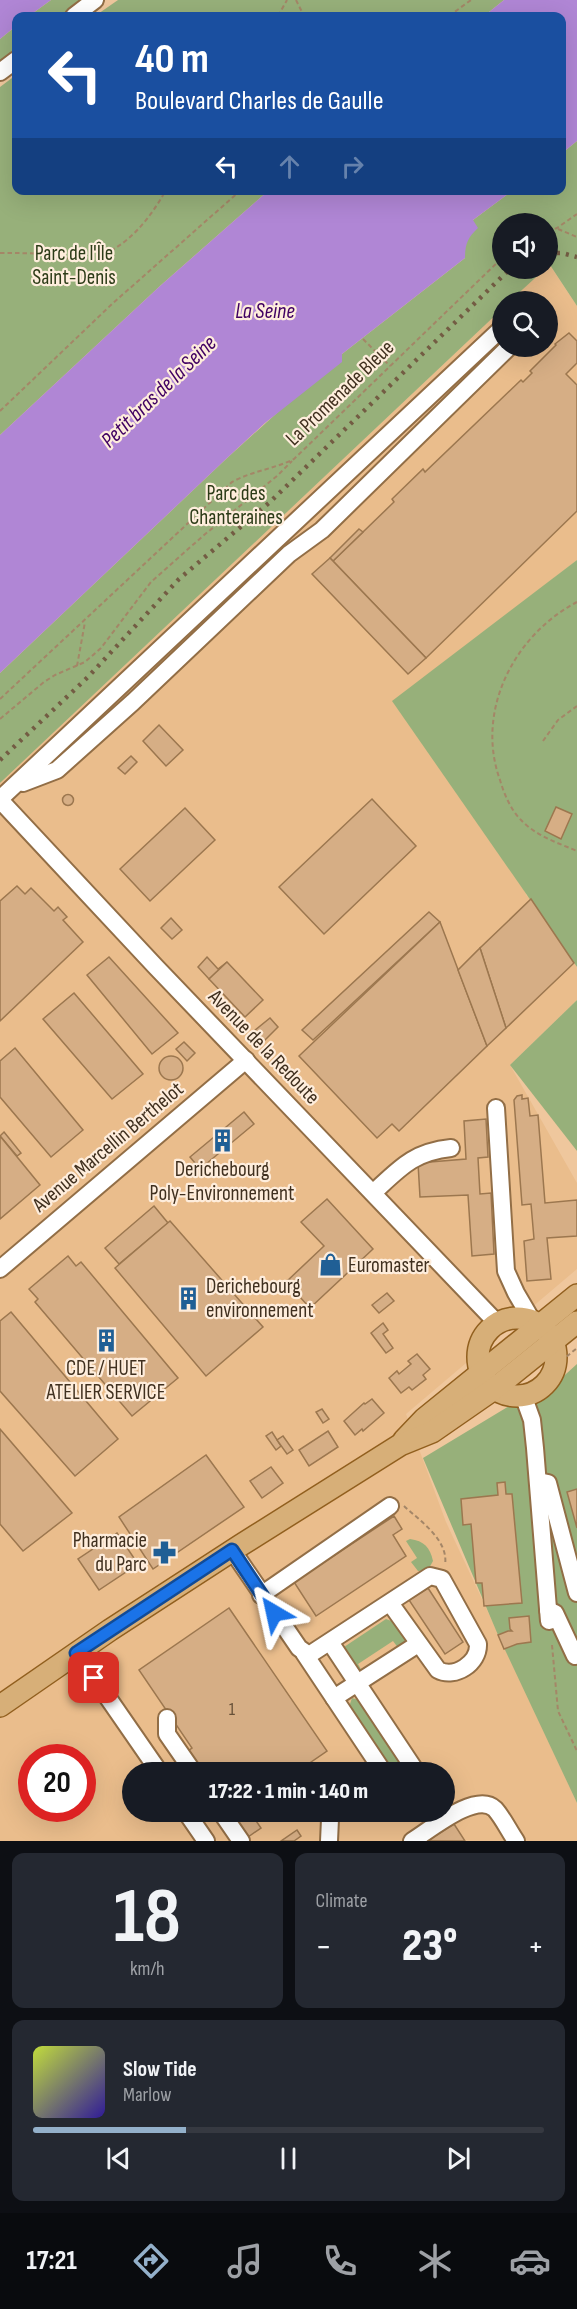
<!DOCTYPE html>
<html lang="en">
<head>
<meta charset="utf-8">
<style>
	:root { --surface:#171b24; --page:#242831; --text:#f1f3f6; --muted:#9ea1a6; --line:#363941; --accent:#93b0ca }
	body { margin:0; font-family:"Sofia Sans Condensed",sans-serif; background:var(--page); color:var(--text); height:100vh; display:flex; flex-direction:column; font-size:22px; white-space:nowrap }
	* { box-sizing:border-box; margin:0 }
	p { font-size:20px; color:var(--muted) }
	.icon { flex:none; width:33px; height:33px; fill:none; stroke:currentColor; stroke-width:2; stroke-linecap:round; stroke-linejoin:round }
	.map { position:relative; height:1841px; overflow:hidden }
	.panel { display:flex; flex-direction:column; gap:12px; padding:12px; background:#0d0f14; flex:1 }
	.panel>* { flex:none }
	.banner { position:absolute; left:12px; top:12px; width:554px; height:183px; border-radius:12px; box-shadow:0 6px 24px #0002; background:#1a4fa0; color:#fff; overflow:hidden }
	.fabs { position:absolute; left:492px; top:213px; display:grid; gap:12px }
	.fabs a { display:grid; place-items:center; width:66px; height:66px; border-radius:50%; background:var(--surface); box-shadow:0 6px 24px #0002; font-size:30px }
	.speed { position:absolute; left:18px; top:1744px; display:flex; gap:12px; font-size:30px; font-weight:700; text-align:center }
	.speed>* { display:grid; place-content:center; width:78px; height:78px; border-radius:50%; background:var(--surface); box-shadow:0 6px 24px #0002; line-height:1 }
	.speed .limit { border:9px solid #d22; background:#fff; color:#111 }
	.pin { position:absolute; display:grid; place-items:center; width:51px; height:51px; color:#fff; margin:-26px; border-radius:12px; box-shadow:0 3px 9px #0006 }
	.me { position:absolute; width:66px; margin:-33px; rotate:324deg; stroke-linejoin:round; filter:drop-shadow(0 0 4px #0008) }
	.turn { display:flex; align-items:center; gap:21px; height:126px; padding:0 24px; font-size:27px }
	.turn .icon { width:78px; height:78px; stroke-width:2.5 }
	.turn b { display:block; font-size:42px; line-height:51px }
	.lanes { display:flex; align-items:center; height:57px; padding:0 24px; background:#0003; justify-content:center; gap:30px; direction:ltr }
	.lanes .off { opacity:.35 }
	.big { font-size:45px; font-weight:800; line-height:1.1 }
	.panel .card { flex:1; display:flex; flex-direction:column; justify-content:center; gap:9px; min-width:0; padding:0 21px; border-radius:12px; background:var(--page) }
	.panel .dial { align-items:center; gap:0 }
	.dial b { font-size:78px; line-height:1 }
	.song { display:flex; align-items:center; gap:18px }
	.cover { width:72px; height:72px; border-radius:9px; background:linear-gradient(135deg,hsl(70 70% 55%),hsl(250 70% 35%)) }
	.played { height:6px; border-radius:3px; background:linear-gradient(90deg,var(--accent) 30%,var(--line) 30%) }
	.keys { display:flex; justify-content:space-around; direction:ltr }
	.heat { display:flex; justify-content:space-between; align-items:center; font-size:33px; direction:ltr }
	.panel .tiles { flex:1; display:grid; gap:12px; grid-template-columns:1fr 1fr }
	.card:last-child { grid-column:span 2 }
	.trip { position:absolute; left:122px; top:1762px; width:333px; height:60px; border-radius:30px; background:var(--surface); box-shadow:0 6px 24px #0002; font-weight:800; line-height:60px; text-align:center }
	.dock { display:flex; height:96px; justify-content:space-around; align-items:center; background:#090b0e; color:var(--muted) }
	.dock .icon { width:42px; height:42px }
	.dock .on { color:var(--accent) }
	.dock b { font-size:27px; color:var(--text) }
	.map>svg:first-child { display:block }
</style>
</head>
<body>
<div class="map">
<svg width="577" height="1841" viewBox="0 0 577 1841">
	<rect width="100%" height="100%" fill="#efc79d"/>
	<path fill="#eabd8c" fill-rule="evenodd" d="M 549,264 L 577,306 L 577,560 L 505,616 L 526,895 L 531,899 L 577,967 L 577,1000 L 510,1065 L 577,1183 L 577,1269 L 406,1414 L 446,1522 L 577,1803 L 577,1841 L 0,1841 L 0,783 L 502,309 L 502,346 L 548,346 L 548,302 L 510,301 L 545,269 L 548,268 ZM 32,1758 L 82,1758 L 82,1809 L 32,1809 ZM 132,1773 L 444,1773 L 444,1812 L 132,1812 Z"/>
	<g fill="#97b07a">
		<path d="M 51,0 L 85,0 L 63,16 L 29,16 Z"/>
		<path d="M 118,0 L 504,0 L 484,16 L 95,16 Z"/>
		<path d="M 16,26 L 16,52 L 0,65 L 0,39 Z"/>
		<path d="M 16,75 L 16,190 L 268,191 L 160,286 L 0,435 L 0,87 Z"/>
		<path d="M 577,141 L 577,306 L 550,265 L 548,266 L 548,224 L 502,224 L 502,268 L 545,269 L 510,301 L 502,302 L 502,309 L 0,783 L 0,673 L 226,459 L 342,354 L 465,258 L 465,247 L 473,220 L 512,191 L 561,190 L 561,154 Z"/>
		<path d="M 577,560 L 577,967 L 392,701 Z"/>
		<path d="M 577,1000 L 577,1151 L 510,1065 Z"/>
		<path d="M 577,1364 L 577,1803 L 498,1635 L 423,1458 L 511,1405 L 535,1402 Z"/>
		<path d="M 410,1539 C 424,1541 430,1547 433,1561 L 428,1570 L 418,1571 L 411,1562 L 417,1558 L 406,1541 Z"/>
		<path d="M 386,1619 L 394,1622 L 408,1644 L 399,1649 L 393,1641 L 358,1664 L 363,1673 L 358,1673 L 344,1651 L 344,1647 Z"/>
		<path d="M 352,1698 L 359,1700 L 405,1770 L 405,1773 L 392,1773 L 349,1707 Z"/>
	</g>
	<g fill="#b086d5">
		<path d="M 0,0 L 51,0 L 29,16 L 16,16 L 16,26 L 0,39 Z"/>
		<path d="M 504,0 L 577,0 L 577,141 L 561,154 L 561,16 L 484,16 Z"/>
		<path d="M 268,191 L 512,191 L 473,220 L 478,228 C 468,237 465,244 465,258 L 342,354 L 342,362 L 265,423 L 226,459 L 0,673 L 0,435 L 160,286 Z"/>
	</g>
	<g fill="#d6ae85" stroke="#9c774f" stroke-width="1.5">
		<path d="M 569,333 L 577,341 L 577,363 L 566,374 L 577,385 L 577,511 L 426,658 L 333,561 L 394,502 L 392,499 L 423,469 L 425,472 L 521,380 L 523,382 L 532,373 L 530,371 L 556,345 L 555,344 Z"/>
		<path d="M 359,529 L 363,532 L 333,561 L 330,558 Z"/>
		<path d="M 330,558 L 426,658 L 408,674 L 312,574 Z"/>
		<path d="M 159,725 L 183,750 L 166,766 L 143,741 Z"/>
		<path d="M 131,756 L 137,762 L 125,774 L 118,768 Z"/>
		<circle cx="68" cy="800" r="5.5"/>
		<path d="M 372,799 L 416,846 L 324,934 L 279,887 Z"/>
		<path d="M 556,807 L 572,814 L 561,839 L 545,831 Z"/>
		<path d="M 185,808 L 215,840 L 150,901 L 120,869 Z"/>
		<path d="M 17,886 L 25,894 L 31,888 L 54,911 L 58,907 L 67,917 L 63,920 L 83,942 L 0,1021 L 0,901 Z"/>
		<path d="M 531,899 L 574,963 L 506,1028 L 480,948 Z"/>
		<path d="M 429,912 L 440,922 L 313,1040 L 302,1030 Z"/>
		<path d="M 171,918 L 182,930 L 172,939 L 161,928 Z"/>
		<path d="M 440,922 L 487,1046 L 399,1131 L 392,1124 L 377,1138 L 299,1056 Z"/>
		<path d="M 480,948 L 506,1028 L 487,1046 L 458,970 Z"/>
		<path d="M 109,957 L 178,1033 L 152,1054 L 87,975 Z"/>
		<path d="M 207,957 L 218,969 L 227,962 L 209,979 L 198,967 Z"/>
		<path d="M 227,962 L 263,1000 L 245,1017 L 209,979 Z"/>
		<path d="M 74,993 L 143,1074 L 112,1099 L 43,1019 Z"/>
		<path d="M 270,1018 L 278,1027 L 264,1041 L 254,1031 Z"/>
		<path d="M 184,1042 L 195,1053 L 187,1061 L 176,1049 Z"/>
		<path d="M 15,1048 L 83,1130 L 51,1157 L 0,1097 L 0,1061 Z"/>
		<circle cx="171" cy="1068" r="12"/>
		<path d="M 522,1095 L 522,1099 L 528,1098 L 530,1116 L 538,1115 L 545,1203 L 577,1200 L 577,1236 L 547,1238 L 551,1279 L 527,1281 L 524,1241 L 534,1239 L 531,1204 L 522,1205 L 514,1100 L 517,1096 Z"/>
		<path d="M 244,1112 L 254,1124 L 200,1169 L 190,1157 Z"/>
		<path d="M 486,1119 L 488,1157 L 478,1158 L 480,1194 L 491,1193 L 494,1254 L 472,1256 L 468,1195 L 420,1197 L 418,1163 L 466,1159 L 464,1121 Z"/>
		<path d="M 4,1132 L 21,1153 L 17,1156 L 0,1136 Z"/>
		<path d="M 0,1136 L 40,1185 L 0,1219 Z"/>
		<path d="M 327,1199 L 373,1249 L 310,1308 L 286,1282 L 324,1246 L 301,1222 Z"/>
		<path d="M 154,1206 L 168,1223 L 119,1264 L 105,1248 Z"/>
		<path d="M 170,1221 L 263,1327 L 206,1376 L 115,1268 Z"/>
		<path d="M 68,1256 L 76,1266 L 81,1262 L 178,1378 L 132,1416 L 35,1302 L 38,1299 L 29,1289 Z"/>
		<path d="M 387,1293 L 394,1301 L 379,1313 L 372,1305 Z"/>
		<path d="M 11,1312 L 118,1439 L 75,1476 L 0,1391 L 0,1321 Z"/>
		<path d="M 383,1323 L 388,1330 L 383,1334 L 393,1348 L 386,1353 L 371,1333 Z"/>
		<path d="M 417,1354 L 430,1369 L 423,1375 L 426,1379 L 412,1390 L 409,1387 L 401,1393 L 389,1378 L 397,1371 L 399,1374 L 411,1364 L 408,1361 Z"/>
		<path d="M 372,1399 L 384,1413 L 363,1431 L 362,1429 L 355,1435 L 344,1421 L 364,1403 L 365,1404 Z"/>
		<path d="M 322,1409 L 329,1419 L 323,1423 L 316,1412 Z"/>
		<path d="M 0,1429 L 72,1513 L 23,1551 L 0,1524 Z"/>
		<path d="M 328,1431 L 338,1447 L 309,1466 L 299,1450 Z"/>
		<path d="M 272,1432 L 281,1446 L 276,1450 L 266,1436 Z"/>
		<path d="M 283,1436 L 293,1450 L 287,1454 L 277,1440 Z"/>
		<path d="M 206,1455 L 244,1507 L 153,1569 L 119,1517 Z"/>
		<path d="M 271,1467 L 283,1483 L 262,1498 L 250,1481 Z"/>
		<path d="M 505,1482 L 506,1494 L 512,1494 L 522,1603 L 484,1606 L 482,1583 L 476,1583 L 471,1524 L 463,1525 L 461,1499 L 498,1495 L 497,1483 Z"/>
		<path d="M 577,1489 L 577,1528 L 567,1492 Z"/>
		<path d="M 394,1516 L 402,1529 L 393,1535 L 406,1556 L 316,1616 L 294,1582 Z"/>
		<path d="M 117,1533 L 138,1564 L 99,1590 L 78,1559 Z"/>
		<path d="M 428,1588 L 463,1642 L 445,1654 L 409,1600 Z"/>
		<path d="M 229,1608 L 327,1751 L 295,1773 L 204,1773 L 188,1751 L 192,1748 L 139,1670 Z"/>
		<path d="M 529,1616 L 531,1642 L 517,1644 L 504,1649 L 498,1635 L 508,1631 L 512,1631 L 510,1629 L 509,1618 Z"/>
		<path d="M 250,1812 L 261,1828 L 248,1837 L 237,1821 Z"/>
		<path d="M 454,1824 L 465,1841 L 427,1841 Z"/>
		<path d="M 297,1830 L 301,1836 L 294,1841 L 281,1841 Z"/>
	</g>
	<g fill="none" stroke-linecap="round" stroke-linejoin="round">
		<defs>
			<g id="minor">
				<path d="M 74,16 L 95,0"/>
				<path d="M 0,72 L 16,60"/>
				<path d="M 23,783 L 57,770 L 133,702 L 289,554 L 322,530 L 510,346"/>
				<path d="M 0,799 L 502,328"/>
				<path d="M 0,800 L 155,966 L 497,1323"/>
				<path d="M 496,1108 L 506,1271 L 516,1293 L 533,1322"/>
				<path d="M 373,1193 C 400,1168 413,1152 451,1148"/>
				<path d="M 0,1269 L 246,1060"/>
				<path d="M 523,1395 L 532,1420 L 535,1448 L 549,1621"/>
				<path d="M 538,1481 L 548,1483 L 577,1593"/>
				<path d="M 232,1550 L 299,1648 L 309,1655 L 430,1576 L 442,1579 L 478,1644 C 479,1663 455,1679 438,1670 L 390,1603"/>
				<path d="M 261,1595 L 390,1506"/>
				<path d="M 548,1610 L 555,1613 L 575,1656"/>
				<path d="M 330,1642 L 417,1773"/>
				<path d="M 77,1653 L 160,1773"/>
				<path d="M 304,1653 L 384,1773"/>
				<path d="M 334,1698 L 418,1644"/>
				<path d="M 167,1718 L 167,1734 L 194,1773"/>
				<path d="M 186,1812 L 206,1841"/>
				<path d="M 221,1812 L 241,1841"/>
				<path d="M 329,1841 L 330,1819"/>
				<path d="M 412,1841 C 430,1830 476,1791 495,1809 C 503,1818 509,1831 516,1841"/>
			</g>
			<g id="major">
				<circle cx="517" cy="1357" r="39"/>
				<path d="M 404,1440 L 424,1419 L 577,1295"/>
				<path d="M 0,1706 L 110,1630 L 241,1545 L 400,1445 L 432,1432 L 494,1389 L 577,1322"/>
			</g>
		</defs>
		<use href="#minor" stroke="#926e46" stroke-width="20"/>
		<use href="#major" stroke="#915f1e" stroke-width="24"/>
		<g stroke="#a48667" stroke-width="2" stroke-dasharray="4.5 3" stroke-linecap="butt">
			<path d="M 296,0 L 304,16"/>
			<path d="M 278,16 L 287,0"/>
			<path d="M 449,16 L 471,0"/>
			<path d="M 558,229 L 577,237"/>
			<path d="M 548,232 L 557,228 L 577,214"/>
			<path d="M 0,253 C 14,253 28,253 42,254 C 53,255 63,259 74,259 C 117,261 147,224 166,190"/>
			<path d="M 363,339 L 390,366"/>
			<path d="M 0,411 L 112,304 L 241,190"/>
			<path d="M 577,602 C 514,635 475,711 500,780 C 504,794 511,810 521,820 C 536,836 558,843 577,851"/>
			<path d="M 77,666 L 85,622"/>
			<path d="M 0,699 L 232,482 C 252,471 274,469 294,459 L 502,258"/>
			<path d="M 0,719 L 44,682 L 55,675 L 85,662 L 101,648 L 151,582 L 204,535 L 277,476 L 292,461"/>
			<path d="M 543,741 L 558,720 L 577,706"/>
			<path d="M 555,1366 L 577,1348"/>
			<path d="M 404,1506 C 420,1521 449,1540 445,1565"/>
			<path d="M 552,1645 L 558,1711 L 577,1751"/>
		</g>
		<use href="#minor" stroke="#fff" stroke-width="16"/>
		<use href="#major" stroke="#d7af78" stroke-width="21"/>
		<g stroke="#735c43" stroke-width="4.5" stroke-dasharray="3 6" stroke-linecap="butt">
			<path d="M 548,253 L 562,253 L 577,257"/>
			<path d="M 0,760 L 88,677 L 179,579 L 270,502 L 511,268"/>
		</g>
	</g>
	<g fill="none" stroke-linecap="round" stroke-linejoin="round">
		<defs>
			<path id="route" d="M 94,1678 L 76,1653 L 232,1550 L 274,1613"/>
		</defs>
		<use href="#route" stroke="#114b97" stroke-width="15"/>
		<use href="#route" stroke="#1a73e8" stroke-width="10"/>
	</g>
	<defs>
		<symbol id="building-bare" viewBox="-9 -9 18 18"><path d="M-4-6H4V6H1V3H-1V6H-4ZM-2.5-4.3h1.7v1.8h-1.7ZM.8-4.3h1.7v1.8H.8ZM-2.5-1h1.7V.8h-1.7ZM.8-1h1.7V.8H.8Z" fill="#205f95" stroke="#feeddc" stroke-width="2.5" paint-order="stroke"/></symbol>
		<symbol id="shop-bare" viewBox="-9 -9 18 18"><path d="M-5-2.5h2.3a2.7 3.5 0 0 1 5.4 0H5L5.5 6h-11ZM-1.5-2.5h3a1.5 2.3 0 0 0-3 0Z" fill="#205f95" stroke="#feeddc" stroke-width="2.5" paint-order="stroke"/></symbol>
		<symbol id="pharmacy-bare" viewBox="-9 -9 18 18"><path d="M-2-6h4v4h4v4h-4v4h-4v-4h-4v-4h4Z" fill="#205f95" stroke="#feeddc" stroke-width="2.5" paint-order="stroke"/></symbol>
	</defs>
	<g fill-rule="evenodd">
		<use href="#building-bare" x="206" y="1124" width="33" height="33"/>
		<use href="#shop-bare" x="314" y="1248" width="33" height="33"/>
		<use href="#building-bare" x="172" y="1282" width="33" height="33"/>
		<use href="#building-bare" x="90" y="1324" width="33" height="33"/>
		<use href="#pharmacy-bare" x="148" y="1536" width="33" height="33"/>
	</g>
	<g text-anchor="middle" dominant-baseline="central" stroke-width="4.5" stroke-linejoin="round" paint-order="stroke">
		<g font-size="18" fill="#665038">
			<text x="232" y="1709">1</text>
		</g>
		<g font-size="21" fill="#2c3b17" stroke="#feeddc">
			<text x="74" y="253">Parc de l'Île<tspan x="74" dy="24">Saint-Denis</tspan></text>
			<text x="236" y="493">Parc des<tspan x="236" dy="24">Chanteraines</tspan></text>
		</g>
		<g font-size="21" fill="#40301f" stroke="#feeddc">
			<text transform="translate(340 393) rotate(-44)">La Promenade Bleue</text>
			<text transform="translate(264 1047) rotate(46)">Avenue de la Redoute</text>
			<text transform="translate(108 1147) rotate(-40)">Avenue Marcellin Berthelot</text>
		</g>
		<g font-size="21" fill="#40301f" stroke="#feeddc">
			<text x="222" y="1169">Derichebourg<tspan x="222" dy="24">Poly-Environnement</tspan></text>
			<text x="348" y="1265" text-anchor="start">Euromaster</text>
			<text x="206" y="1286" text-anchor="start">Derichebourg<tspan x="206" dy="24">environnement</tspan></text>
			<text x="106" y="1368">CDE / HUET<tspan x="106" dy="24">ATELIER SERVICE</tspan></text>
			<text x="147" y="1540" text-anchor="end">Pharmacie<tspan x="147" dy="24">du Parc</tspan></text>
		</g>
		<g font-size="22" font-style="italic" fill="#400062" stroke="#feeddc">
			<text x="265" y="311">La Seine</text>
			<text transform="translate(159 392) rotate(-44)">Petit bras de la Seine</text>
		</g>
	</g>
</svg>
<div class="fabs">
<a><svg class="icon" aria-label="sound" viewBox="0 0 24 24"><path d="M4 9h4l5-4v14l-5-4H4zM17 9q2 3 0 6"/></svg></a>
<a><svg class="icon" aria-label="search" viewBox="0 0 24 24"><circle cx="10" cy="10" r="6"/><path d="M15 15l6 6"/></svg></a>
</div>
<div class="speed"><div class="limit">20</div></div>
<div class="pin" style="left:94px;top:1678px;background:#d93025"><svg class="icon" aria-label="arrive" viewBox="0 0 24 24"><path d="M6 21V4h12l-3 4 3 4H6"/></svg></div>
<svg class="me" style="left:274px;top:1613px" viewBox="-20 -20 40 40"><path d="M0-17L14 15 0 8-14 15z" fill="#1a73e8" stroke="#fff" stroke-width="4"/></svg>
<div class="trip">17:22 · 1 min · 140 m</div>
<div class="banner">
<div class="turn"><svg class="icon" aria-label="left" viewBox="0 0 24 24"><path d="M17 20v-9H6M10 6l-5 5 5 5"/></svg><div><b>40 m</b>Boulevard Charles de Gaulle</div></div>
<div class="lanes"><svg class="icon" aria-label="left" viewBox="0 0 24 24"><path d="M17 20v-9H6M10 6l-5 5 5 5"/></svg><svg class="icon off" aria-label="ahead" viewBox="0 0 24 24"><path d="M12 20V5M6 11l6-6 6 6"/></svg><svg class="icon off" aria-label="right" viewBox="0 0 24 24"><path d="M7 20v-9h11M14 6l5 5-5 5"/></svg></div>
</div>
</div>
<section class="panel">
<div class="tiles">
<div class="card dial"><b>18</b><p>km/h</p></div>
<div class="card"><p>Climate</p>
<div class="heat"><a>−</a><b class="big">23°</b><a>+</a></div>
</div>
<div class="card">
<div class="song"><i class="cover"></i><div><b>Slow Tide</b><p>Marlow</p></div></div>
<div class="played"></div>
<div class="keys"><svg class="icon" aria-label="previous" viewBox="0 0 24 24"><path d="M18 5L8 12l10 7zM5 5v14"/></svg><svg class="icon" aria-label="pause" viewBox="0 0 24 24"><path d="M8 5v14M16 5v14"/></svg><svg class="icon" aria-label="next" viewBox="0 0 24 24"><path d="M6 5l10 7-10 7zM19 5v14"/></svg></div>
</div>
</div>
</section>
<nav class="dock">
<b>17:21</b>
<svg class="icon on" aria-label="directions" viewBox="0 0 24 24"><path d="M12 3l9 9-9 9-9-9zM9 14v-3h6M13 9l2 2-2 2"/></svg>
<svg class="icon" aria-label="music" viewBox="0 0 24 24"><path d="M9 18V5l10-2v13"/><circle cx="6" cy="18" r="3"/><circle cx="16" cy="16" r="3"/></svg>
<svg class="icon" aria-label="phone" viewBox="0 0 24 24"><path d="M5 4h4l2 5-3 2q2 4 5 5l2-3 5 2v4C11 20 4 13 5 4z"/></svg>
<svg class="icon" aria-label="climate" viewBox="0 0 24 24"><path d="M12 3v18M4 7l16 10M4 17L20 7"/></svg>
<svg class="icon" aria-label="car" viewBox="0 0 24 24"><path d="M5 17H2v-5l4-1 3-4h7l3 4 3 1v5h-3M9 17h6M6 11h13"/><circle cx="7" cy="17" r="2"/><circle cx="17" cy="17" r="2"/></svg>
</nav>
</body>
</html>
